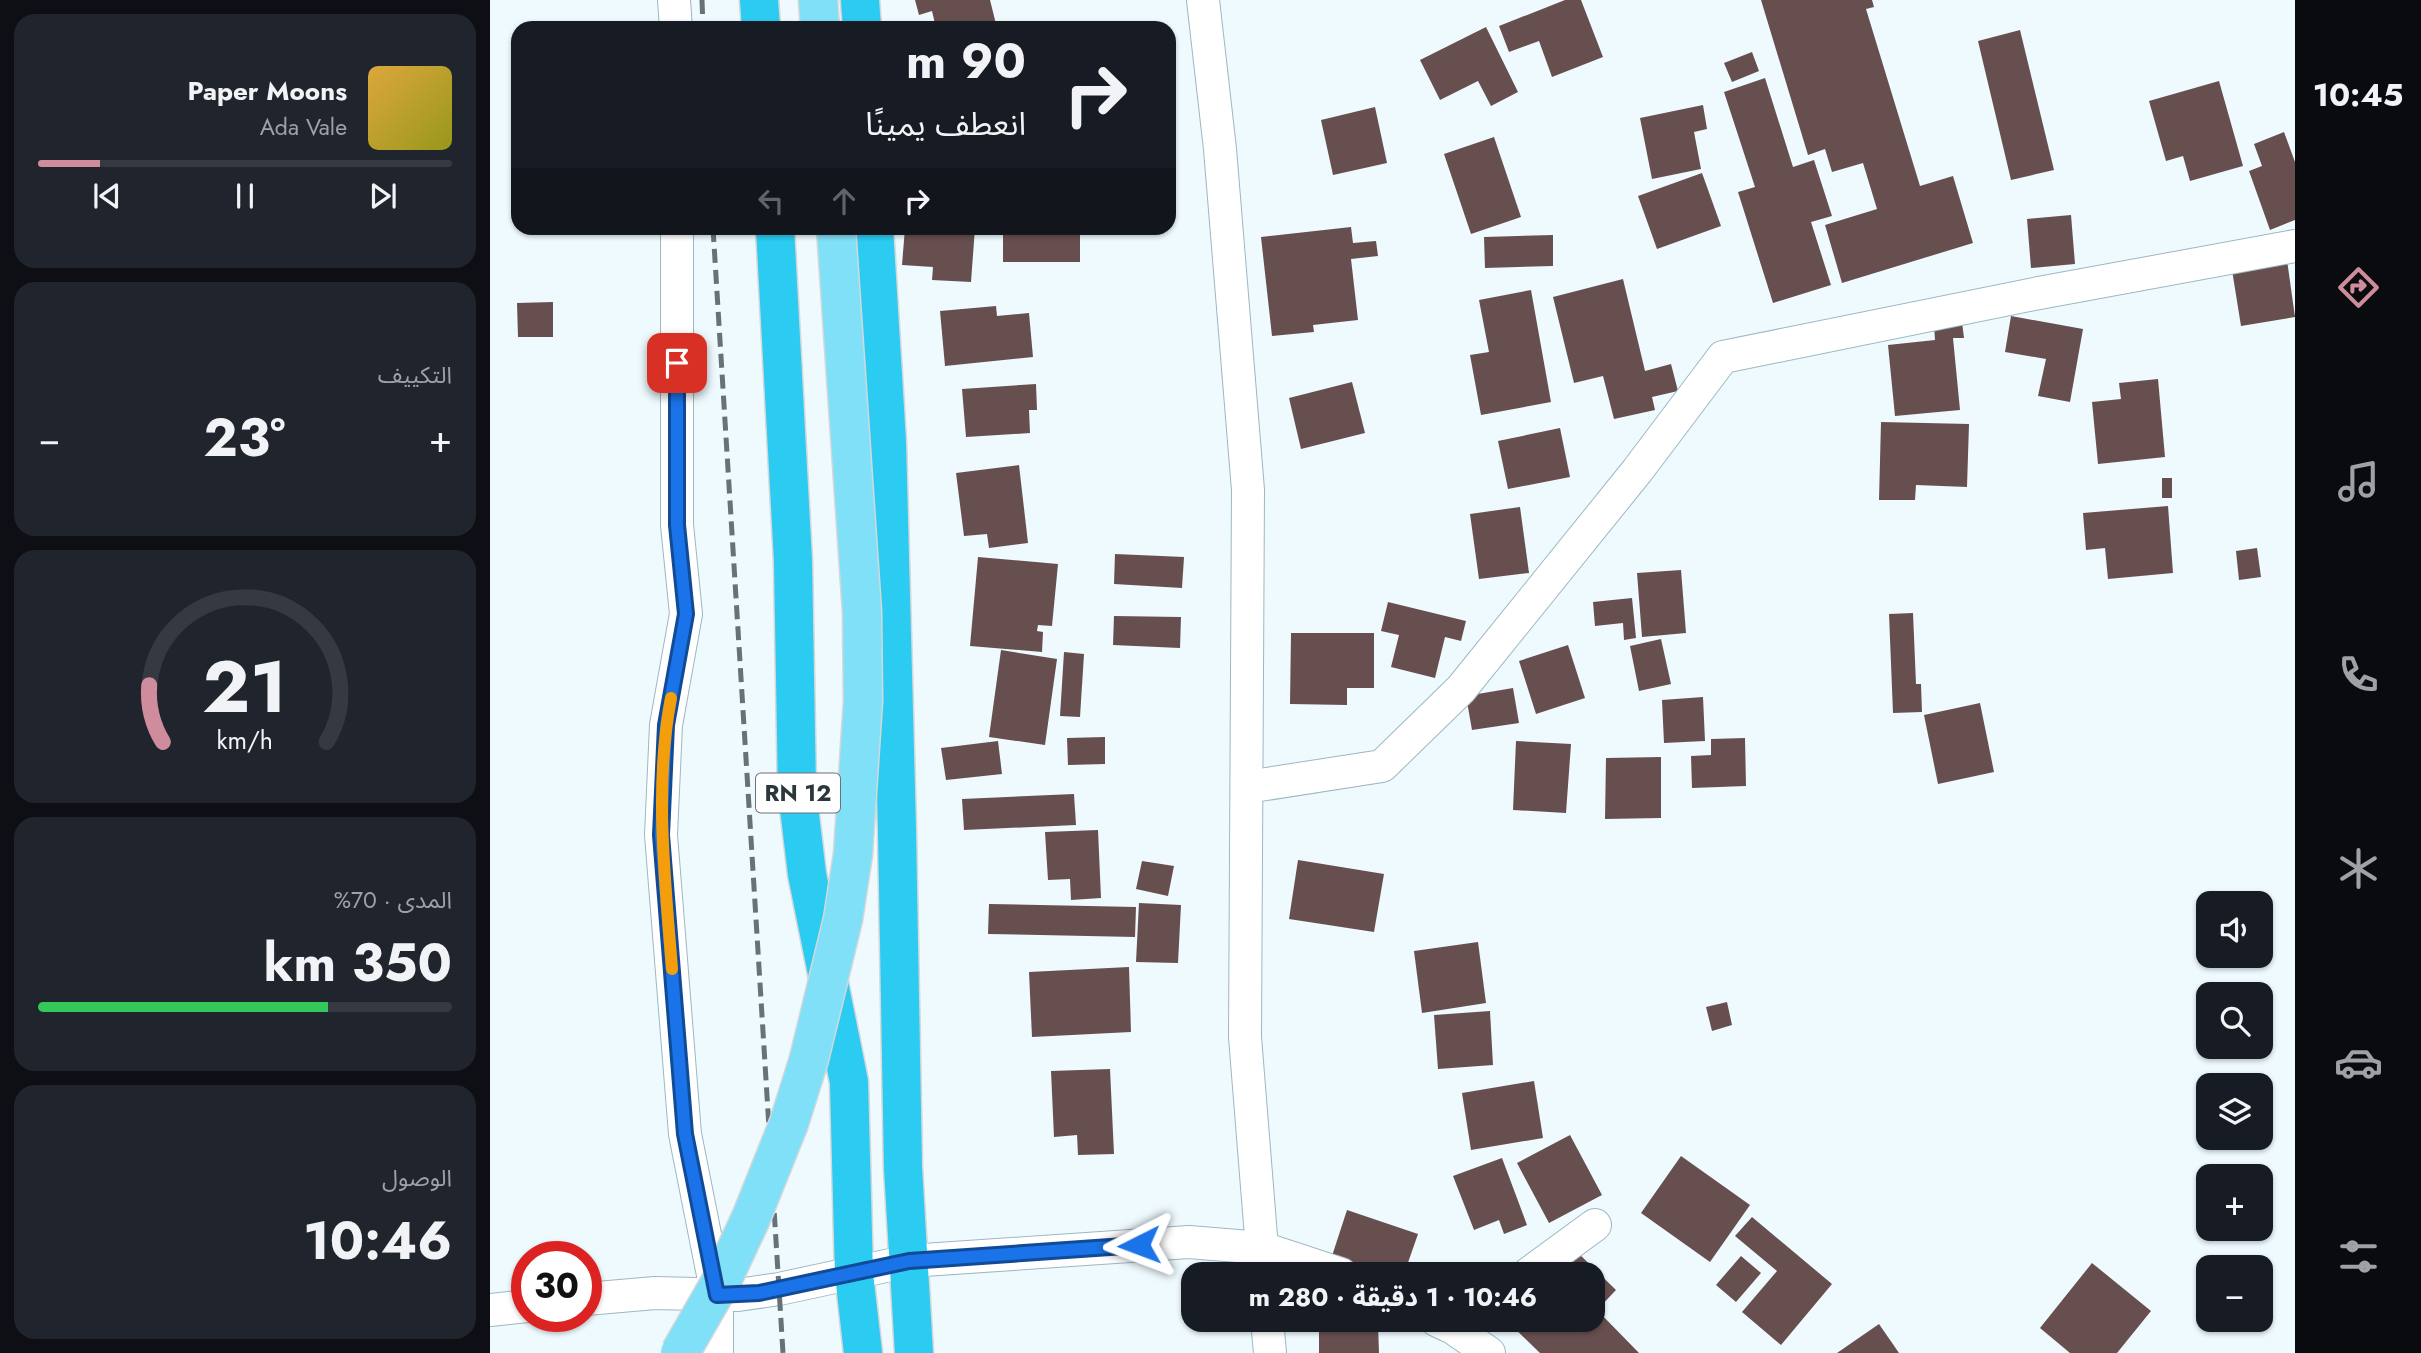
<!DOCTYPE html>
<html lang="ar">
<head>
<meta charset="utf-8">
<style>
	:root { --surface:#171b24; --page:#20242c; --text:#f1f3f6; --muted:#9ea1a6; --line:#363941; --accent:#cf8c9c }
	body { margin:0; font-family:Jost,"Noto Sans Arabic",sans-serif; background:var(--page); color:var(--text); direction:rtl; height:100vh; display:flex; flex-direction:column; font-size:26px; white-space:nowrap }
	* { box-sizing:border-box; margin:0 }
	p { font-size:23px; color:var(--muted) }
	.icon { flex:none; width:38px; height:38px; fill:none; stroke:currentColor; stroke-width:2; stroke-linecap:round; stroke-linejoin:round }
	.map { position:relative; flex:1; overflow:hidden; direction:ltr }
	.details { display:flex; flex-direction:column; gap:14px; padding:14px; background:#0d0f14; width:490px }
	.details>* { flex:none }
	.hud { position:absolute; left:21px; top:21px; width:665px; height:214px; border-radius:21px; box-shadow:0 2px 5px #0004; direction:rtl; background:#171b24; color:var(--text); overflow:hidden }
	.controls { position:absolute; left:1706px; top:891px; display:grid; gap:14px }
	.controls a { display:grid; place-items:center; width:77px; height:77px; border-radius:14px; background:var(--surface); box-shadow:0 2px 5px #0004; font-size:35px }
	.speed { position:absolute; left:21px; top:1241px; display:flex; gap:14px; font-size:35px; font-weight:700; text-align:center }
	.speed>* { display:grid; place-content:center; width:91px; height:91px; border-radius:50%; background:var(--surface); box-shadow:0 2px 5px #0004; line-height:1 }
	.speed .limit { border:10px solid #d22; background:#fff; color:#111 }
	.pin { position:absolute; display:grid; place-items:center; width:60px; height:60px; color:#fff; margin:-30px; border-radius:14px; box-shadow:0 4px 10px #0006 }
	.me { position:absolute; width:77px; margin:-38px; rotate:267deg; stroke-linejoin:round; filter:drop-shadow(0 0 5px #0008) }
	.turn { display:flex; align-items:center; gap:24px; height:147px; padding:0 35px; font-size:32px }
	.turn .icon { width:91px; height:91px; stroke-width:2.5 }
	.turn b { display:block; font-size:49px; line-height:60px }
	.lanes { display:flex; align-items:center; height:66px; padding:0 35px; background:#0003; justify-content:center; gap:35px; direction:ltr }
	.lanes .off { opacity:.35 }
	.big { font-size:52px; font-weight:700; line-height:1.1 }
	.details .tile { flex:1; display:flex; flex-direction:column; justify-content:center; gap:10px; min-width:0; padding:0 24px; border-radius:21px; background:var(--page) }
	.details .dial { align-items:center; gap:0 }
	.dial svg { height:182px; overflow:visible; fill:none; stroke:var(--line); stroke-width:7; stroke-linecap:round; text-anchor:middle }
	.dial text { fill:var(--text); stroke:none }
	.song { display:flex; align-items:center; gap:21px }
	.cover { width:84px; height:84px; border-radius:10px; background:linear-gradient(135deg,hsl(40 70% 55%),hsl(60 70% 35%)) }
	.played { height:7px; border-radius:4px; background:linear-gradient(90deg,var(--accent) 15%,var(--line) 15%) }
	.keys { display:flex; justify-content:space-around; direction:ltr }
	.heat { display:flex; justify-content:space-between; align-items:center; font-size:38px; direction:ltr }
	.charge { height:10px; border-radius:5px; background:linear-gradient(90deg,#34c759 70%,var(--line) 0) }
	.trip { position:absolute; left:691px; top:1262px; width:424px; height:70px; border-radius:21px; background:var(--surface); box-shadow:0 2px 5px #0004; font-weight:700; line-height:70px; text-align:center; direction:rtl }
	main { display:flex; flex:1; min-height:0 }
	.dock { display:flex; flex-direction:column; width:126px; justify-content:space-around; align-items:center; background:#090b0e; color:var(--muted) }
	.dock .icon { width:49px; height:49px }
	.dock .current { color:var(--accent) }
	.dock b { font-size:32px; color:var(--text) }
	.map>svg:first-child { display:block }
</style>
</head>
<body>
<main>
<nav class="dock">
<b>10:45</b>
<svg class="icon current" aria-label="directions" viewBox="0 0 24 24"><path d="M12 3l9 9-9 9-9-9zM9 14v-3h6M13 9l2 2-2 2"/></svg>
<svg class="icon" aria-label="music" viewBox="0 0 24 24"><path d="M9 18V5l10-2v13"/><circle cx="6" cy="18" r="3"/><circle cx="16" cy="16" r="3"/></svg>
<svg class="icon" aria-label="phone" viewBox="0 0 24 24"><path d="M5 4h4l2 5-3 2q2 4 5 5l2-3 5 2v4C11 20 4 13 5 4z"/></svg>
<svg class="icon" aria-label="climate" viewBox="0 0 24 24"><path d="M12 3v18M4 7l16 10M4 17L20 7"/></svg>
<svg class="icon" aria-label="car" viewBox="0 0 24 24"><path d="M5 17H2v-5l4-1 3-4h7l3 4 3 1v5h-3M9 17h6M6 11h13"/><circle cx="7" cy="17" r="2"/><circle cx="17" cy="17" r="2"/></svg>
<svg class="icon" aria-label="filters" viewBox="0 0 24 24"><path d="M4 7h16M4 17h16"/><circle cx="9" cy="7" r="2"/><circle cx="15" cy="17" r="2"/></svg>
</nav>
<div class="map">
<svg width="1805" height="1353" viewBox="0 0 1805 1353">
	<rect width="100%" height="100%" fill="#eefafe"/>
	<g fill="#684f4f">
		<path d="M 425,0 L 500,0 L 507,28 L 446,28 L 442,11 L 429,15 Z"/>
		<path d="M 1075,0 L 1091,0 L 1113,57 L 1062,77 L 1049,41 L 1019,52 L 1009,26 Z"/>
		<path d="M 1271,0 L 1382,0 L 1384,7 L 1376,9 L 1430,186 L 1463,176 L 1483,243 L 1352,283 L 1335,225 L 1387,209 L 1373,163 L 1342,172 L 1335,149 L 1318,155 Z"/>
		<path d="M 996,27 L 1028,92 L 1001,106 L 988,81 L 950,100 L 930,60 Z"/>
		<path d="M 1530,30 L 1564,170 L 1521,180 L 1488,41 Z"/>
		<path d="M 1262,52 L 1269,71 L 1242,82 L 1234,63 Z"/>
		<path d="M 1275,78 L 1303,167 L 1324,160 L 1342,216 L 1321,222 L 1341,285 L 1283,303 L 1248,192 L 1265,187 L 1234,92 Z"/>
		<path d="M 1729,81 L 1753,166 L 1700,181 L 1693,156 L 1676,161 L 1659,101 Z"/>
		<path d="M 1213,105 L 1217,129 L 1204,132 L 1211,169 L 1162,179 L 1150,118 Z"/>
		<path d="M 885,107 L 897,163 L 843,175 L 831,120 Z"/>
		<path d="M 1794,132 L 1805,162 L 1805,220 L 1780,230 L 1759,171 L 1772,166 L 1764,144 Z"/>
		<path d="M 1004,137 L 1031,217 L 981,234 L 954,154 Z"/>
		<path d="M 1212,173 L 1231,226 L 1167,249 L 1148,196 Z"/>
		<path d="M 1581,215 L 1585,264 L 1541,268 L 1537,219 Z"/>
		<path d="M 861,227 L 863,243 L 886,241 L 888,256 L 861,259 L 868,320 L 823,325 L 824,332 L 782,336 L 771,237 Z"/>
		<path d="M 415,228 L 485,228 L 481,282 L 442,280 L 443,267 L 412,265 Z"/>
		<rect x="513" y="228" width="77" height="34"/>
		<path d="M 1063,235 L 1063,266 L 995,268 L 994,237 Z"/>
		<path d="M 1797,260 L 1805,317 L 1751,326 L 1742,270 Z"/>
		<path d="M 1133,279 L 1155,371 L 1181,364 L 1188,391 L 1162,397 L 1165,410 L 1124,419 L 1113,376 L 1084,383 L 1063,297 Z"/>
		<path d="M 1041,290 L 1061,402 L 991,415 L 980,355 L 999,352 L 989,300 Z"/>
		<path d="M 63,302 L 63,337 L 28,337 L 27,303 Z"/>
		<path d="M 506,306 L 507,316 L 539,313 L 543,357 L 455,366 L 450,311 Z"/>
		<path d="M 1521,316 L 1593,329 L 1580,402 L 1548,396 L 1556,359 L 1515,352 Z"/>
		<path d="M 1472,322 L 1474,338 L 1463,338 L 1470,410 L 1405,416 L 1398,345 L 1445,340 L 1444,325 Z"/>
		<path d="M 1668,379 L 1675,457 L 1608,464 L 1602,402 L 1631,399 L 1629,383 Z"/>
		<path d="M 862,382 L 875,433 L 811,449 L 799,398 Z"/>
		<path d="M 546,384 L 547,410 L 539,410 L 540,433 L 476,437 L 472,389 Z"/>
		<path d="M 1391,422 L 1479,424 L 1477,487 L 1426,485 L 1425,500 L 1389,500 Z"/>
		<path d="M 1070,428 L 1080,477 L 1018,489 L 1008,441 Z"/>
		<path d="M 529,465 L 538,543 L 499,548 L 497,534 L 474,536 L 466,473 Z"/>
		<rect x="1672" y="478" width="10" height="20"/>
		<path d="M 1678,506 L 1683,573 L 1618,579 L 1615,548 L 1596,550 L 1593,513 Z"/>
		<path d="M 1030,507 L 1039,573 L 989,579 L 980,514 Z"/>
		<path d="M 1767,548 L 1771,577 L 1749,580 L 1746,551 Z"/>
		<path d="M 625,554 L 694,557 L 692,588 L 624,584 Z"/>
		<path d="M 488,557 L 568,564 L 562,626 L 548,625 L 547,631 L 553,632 L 552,652 L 480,646 Z"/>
		<path d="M 1191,570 L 1196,633 L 1152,637 L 1147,573 Z"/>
		<path d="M 1142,598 L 1146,638 L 1134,640 L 1133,623 L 1105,626 L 1103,602 Z"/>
		<path d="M 898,602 L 976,621 L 971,641 L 955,637 L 945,678 L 901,667 L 909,635 L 891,631 Z"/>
		<path d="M 1423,613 L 1426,684 L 1431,684 L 1432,712 L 1403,713 L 1399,614 Z"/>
		<path d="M 624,616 L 691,617 L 690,648 L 623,645 Z"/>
		<path d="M 801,633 L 884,633 L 884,688 L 857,688 L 857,705 L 800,704 Z"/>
		<path d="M 1171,639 L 1181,684 L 1149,691 L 1140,646 Z"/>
		<path d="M 1078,645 L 1095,698 L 1046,714 L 1029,661 Z"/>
		<path d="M 511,650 L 567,659 L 555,745 L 499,737 Z"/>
		<path d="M 574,652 L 594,654 L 590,717 L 570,716 Z"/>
		<path d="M 1023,688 L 1029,723 L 982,730 L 976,696 Z"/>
		<path d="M 1213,697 L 1215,741 L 1174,743 L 1172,700 Z"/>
		<path d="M 1490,703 L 1504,772 L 1448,784 L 1434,715 Z"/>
		<path d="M 615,737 L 615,764 L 578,765 L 577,738 Z"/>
		<path d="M 1255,738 L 1256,786 L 1202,788 L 1201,756 L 1221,755 L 1221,739 Z"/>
		<path d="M 508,741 L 512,774 L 456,780 L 451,748 Z"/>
		<path d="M 1026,741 L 1081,744 L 1076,813 L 1023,810 Z"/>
		<path d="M 1171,757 L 1171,818 L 1115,819 L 1116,758 Z"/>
		<path d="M 584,794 L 586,825 L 474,830 L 472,799 Z"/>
		<path d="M 608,830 L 611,898 L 581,900 L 580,879 L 558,880 L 555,832 Z"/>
		<path d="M 808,860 L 894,874 L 884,932 L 799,919 Z"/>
		<path d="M 652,861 L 684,866 L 678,896 L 646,889 Z"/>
		<path d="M 649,903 L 691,905 L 688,963 L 646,962 Z"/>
		<path d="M 499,904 L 646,907 L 645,937 L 498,934 Z"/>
		<path d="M 988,942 L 996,1003 L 932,1013 L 924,951 Z"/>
		<path d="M 639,967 L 641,1032 L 542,1037 L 539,972 Z"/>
		<path d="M 1237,1002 L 1242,1025 L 1222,1031 L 1216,1007 Z"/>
		<path d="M 1000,1011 L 1003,1065 L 948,1069 L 944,1015 Z"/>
		<path d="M 620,1069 L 624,1154 L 588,1155 L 587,1135 L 564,1137 L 561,1071 Z"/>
		<path d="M 1044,1081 L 1053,1138 L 981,1150 L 972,1093 Z"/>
		<path d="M 1080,1135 L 1112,1195 L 1059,1223 L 1027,1163 Z"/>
		<path d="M 1191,1156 L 1260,1205 L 1220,1262 L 1151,1213 Z"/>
		<path d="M 1012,1158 L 1037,1225 L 1014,1234 L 1009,1220 L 984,1230 L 963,1176 Z"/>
		<path d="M 857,1210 L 928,1234 L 914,1274 L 895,1274 L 842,1256 Z"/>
		<path d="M 1262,1217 L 1342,1284 L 1291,1345 L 1252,1312 L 1287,1271 L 1245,1236 Z"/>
		<path d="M 1084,1249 L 1126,1290 L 1107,1310 L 1149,1353 L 1050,1353 L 1016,1320 L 1102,1320 L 1102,1274 L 1060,1274 Z"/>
		<path d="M 1251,1256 L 1271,1273 L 1246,1302 L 1226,1285 Z"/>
		<path d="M 1602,1263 L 1661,1311 L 1627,1353 L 1580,1353 L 1550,1328 Z"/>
		<path d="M 888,1324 L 889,1353 L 829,1353 L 829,1325 Z"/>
		<path d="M 1389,1324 L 1409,1353 L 1347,1353 Z"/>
	</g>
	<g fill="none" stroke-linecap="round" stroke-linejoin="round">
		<defs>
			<g id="minor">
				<path d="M 184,0 L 186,28"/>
				<path d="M 713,0 L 730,149 L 758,490 L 755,1037 L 774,1274"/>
				<path d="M 187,228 L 187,525 L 196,614 L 176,725 L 171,835 L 195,1134 L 227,1295 L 227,1353"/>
				<path d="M 757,787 L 892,766 L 971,689 L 1147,471 L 1233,357 L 1549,293 L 1805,246"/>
				<path d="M 1038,1274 L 1105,1225"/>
				<path d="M 96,1299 L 165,1293 L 248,1295 L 289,1289 L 419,1261 L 699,1242 L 772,1248 L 851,1274"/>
				<path d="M 0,1310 L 37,1306"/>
				<path d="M 777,1320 L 780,1353"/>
				<path d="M 946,1320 L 963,1328 L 999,1353"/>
			</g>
			<path id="major" d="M 328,0 L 330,28"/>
			<g id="highway">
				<path d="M 269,0 L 271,28"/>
				<path d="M 370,0 L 372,28"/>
				<path d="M 285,228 L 303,561 L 307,791 L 317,874 L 359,1082 L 364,1274 L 373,1353"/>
				<path d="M 384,228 L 397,442 L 407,830 L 413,1168 L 424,1353"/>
			</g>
		</defs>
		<use href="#minor" stroke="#9cb8c2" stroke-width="34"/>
		<use href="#major" stroke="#d5d7d8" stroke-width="41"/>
		<use href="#highway" stroke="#d5d7d8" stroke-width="41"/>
		<use href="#minor" stroke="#fff" stroke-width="32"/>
		<use href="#major" stroke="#80e0f7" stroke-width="38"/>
		<use href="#highway" stroke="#2bcbf2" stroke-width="38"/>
		<g stroke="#667276" stroke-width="5" stroke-dasharray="14 7" stroke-linecap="butt">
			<path d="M 212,0 L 213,28"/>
			<path d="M 223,228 L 293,1353"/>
		</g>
		<defs>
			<path id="major-bridge" d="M 190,1353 L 233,1278 L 261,1218 L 299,1123 L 319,1059 L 353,919 L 363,854 L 373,701 L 372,612 L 346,228"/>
		</defs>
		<use href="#major-bridge" stroke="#d5d7d8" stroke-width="41" stroke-linecap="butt"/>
		<use href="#major-bridge" stroke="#80e0f7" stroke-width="38"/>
	</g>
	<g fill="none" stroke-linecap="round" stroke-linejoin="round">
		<defs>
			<path id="route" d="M 187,363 L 187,525 L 196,614 L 176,725 L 171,835 L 195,1134 L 227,1295 L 269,1293 L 419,1261 L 649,1245"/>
		</defs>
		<use href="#route" stroke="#114b97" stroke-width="18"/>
		<use href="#route" stroke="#1a73e8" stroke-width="12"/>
		<path stroke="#f59e0b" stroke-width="12" d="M 181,698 C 164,787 175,879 182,969"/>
	</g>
	<g text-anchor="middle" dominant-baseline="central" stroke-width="7" stroke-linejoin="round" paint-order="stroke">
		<rect fill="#fff" stroke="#6b7376" stroke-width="2" x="266" y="773.5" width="84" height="39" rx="5"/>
		<g font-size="23" font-weight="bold" fill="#2b373b">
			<text x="308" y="793">RN 12</text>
		</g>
	</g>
</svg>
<div class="controls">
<a><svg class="icon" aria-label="sound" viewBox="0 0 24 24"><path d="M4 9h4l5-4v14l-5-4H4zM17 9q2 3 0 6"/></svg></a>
<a><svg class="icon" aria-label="search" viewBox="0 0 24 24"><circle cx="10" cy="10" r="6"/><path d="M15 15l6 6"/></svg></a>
<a><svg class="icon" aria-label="layers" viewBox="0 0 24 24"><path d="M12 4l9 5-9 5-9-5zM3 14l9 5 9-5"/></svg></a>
<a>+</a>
<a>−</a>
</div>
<div class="speed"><div class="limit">30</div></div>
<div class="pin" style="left:187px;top:363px;background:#d93025"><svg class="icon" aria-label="arrive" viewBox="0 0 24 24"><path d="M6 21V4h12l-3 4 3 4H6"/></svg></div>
<svg class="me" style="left:649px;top:1245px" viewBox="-20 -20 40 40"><path d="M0-17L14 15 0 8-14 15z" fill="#1a73e8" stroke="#fff" stroke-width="4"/></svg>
<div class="trip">10:46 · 1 دقيقة · 280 m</div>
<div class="hud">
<div class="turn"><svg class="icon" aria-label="right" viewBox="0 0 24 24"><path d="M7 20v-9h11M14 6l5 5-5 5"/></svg><div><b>90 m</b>انعطف يمينًا</div></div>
<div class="lanes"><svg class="icon off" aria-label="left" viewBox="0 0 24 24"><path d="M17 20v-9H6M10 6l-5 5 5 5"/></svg><svg class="icon off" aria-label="ahead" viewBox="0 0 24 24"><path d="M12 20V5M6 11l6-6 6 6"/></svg><svg class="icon" aria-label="right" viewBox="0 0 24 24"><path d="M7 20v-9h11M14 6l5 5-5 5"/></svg></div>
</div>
</div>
<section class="details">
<div class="tile">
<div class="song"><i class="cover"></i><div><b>Paper Moons</b><p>Ada Vale</p></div></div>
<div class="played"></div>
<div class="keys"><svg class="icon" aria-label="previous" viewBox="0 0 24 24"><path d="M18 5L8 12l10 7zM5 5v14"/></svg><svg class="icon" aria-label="pause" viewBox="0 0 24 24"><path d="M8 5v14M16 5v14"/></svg><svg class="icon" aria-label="next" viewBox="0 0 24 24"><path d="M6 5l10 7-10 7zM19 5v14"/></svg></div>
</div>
<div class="tile"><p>التكييف</p>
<div class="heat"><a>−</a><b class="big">23°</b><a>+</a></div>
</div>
<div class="tile dial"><svg viewBox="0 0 100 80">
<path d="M14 69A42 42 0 1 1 86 69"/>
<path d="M14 69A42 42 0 0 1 8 44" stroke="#cf8c9c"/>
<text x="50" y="56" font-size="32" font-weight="700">21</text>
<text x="50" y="72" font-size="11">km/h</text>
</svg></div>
<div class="tile"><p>المدى · 70%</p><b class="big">350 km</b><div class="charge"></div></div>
<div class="tile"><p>الوصول</p><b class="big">10:46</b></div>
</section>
</main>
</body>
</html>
